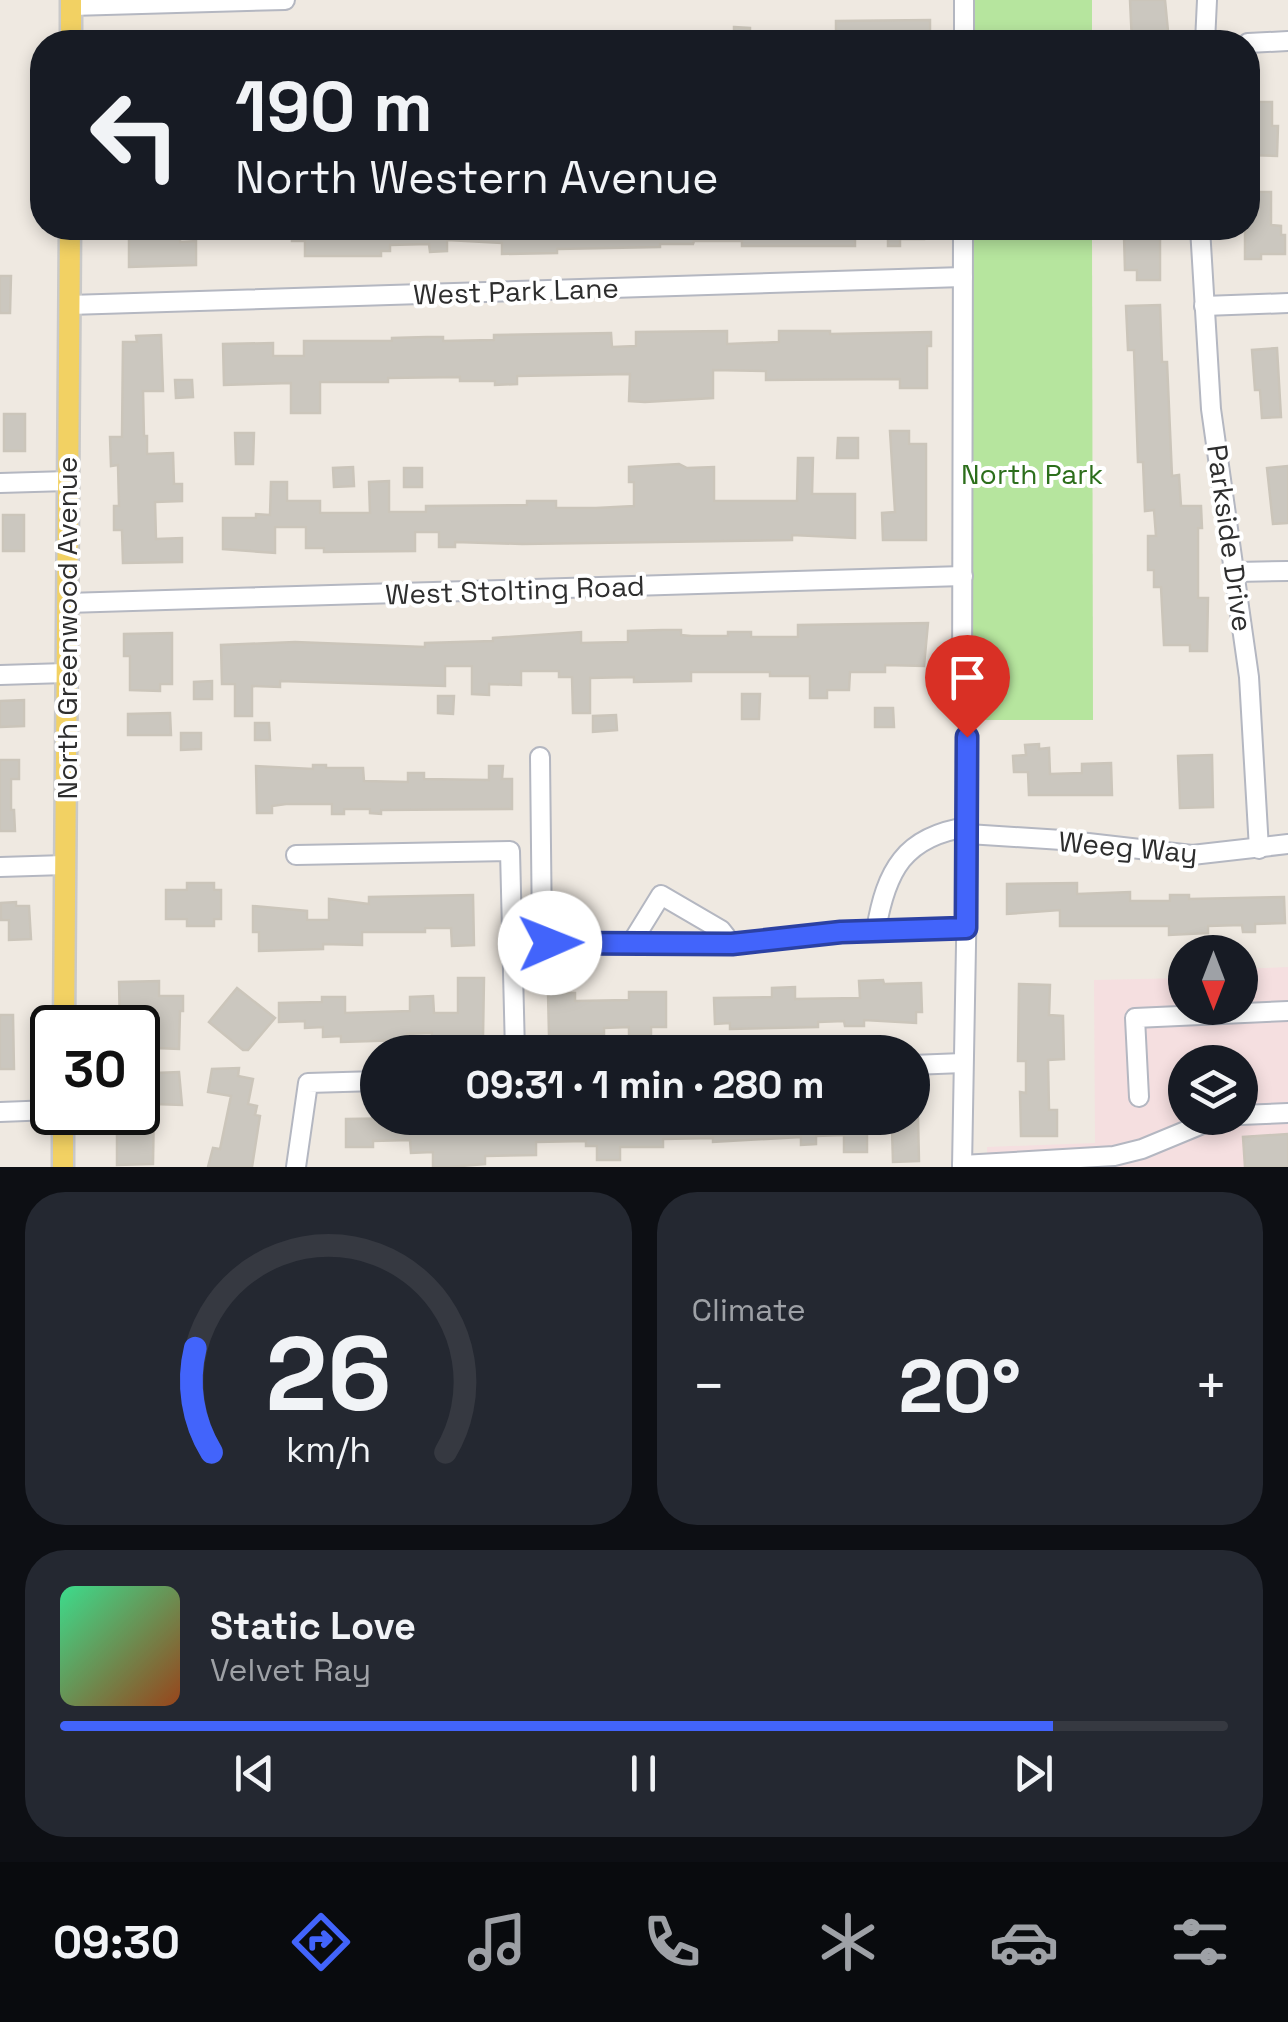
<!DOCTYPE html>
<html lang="en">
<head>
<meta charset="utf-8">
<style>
	:root { --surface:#171b24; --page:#242831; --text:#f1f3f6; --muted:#9ea1a6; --line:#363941; --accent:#4264fb }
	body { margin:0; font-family:"Space Grotesk",sans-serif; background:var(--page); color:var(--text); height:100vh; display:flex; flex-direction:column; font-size:38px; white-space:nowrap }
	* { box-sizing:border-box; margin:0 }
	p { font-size:32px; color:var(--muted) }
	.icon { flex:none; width:55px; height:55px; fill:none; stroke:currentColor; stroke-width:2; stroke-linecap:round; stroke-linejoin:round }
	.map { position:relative; height:1167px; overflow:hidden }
	.details { display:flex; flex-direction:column; gap:25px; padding:25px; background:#0d0f14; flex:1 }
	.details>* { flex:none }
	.hud { position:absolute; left:30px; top:30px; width:1230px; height:210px; border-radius:40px; box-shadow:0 5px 15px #0003; background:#171b24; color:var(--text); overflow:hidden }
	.needle { width:65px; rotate:180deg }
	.controls { position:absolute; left:1168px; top:935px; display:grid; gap:20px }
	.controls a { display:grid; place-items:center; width:90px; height:90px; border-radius:50%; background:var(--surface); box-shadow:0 5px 15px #0003; font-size:50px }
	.speed { position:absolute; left:30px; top:1005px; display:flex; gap:20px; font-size:50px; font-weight:700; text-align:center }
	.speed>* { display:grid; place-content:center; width:130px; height:130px; border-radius:50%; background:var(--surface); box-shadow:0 5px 15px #0003; line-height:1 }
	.speed .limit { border:5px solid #111; border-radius:15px; background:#fff; color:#111 }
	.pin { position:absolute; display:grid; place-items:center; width:85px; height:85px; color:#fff; margin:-102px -42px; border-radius:50% 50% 50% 0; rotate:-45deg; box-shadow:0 0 10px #0007 }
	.pin .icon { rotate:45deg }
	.me { position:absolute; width:110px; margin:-55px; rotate:89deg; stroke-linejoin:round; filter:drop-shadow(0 0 8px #0008) }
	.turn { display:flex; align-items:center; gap:35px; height:210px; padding:0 40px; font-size:45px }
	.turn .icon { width:130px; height:130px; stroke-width:2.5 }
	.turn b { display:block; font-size:70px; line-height:85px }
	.big { font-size:75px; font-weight:800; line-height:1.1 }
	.details .widget { flex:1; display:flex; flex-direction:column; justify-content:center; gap:15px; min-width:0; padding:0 35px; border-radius:40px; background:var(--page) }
	.details .dial { align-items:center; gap:0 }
	.dial svg { height:260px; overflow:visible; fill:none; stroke:var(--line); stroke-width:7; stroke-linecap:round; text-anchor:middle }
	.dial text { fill:var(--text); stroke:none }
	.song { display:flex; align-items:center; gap:30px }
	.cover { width:120px; height:120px; border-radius:15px; background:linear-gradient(135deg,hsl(150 70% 55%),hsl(20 70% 35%)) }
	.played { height:10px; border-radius:5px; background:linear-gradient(90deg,var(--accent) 85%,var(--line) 85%) }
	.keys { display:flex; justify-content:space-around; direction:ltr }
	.heat { display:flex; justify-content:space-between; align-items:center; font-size:55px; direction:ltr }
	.details .tiles { flex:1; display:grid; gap:25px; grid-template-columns:1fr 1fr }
	.widget:last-child { grid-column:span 2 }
	.trip { position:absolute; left:360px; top:1035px; width:570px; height:100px; border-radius:50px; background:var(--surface); box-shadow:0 5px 15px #0003; font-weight:800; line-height:100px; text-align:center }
	.menu { display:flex; height:160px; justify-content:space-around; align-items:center; background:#090b0e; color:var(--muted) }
	.menu .icon { width:70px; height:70px }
	.menu .current { color:var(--accent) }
	.menu b { font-size:45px; color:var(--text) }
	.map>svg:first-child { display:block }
</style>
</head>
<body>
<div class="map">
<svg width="1288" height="1167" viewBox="0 0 1288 1167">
	<rect width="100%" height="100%" fill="#efe9e1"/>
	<path fill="#f5dfe0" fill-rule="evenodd" d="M 1288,967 L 1288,1167 L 987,1167 L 987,1147 L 1095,1143 L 1094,980 L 1185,978 L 1185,1008 L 1240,1008 L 1240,969 ZM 1185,1062 L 1240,1062 L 1240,1118 L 1185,1118 Z"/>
	<g fill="#b6e59e">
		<rect x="972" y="0" width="120" height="42"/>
		<path d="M 971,228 L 1092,228 L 1093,720 L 970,720 Z"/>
	</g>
	<g fill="#cbc7bf" stroke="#cbc5ba" stroke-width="2.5">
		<path d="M 1130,0 L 1165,0 L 1168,31 L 1156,31 L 1157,42 L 1132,42 Z"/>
		<path d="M 930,20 L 930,42 L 836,42 L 836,21 Z"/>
		<path d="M 734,27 L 750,28 L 750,42 L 734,42 Z"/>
		<path d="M 1248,102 L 1272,102 L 1272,126 L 1278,126 L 1277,156 L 1248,155 Z"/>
		<path d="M 1251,192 L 1271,192 L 1271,225 L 1281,226 L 1281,235 L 1285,235 L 1285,254 L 1261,254 L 1261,259 L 1245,259 L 1245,228 L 1248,208 L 1251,208 Z"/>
		<path d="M 129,228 L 180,228 L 180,242 L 196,241 L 196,265 L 129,267 Z"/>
		<path d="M 292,228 L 855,228 L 855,246 L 742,246 L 742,241 L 694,241 L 693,244 L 660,244 L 660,247 L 557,249 L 557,253 L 502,254 L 502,243 L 447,240 L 447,251 L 430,252 L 429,244 L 390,245 L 390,251 L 381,251 L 381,256 L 305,256 L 305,241 L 292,241 Z"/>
		<path d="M 872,228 L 924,228 L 924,239 L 900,239 L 900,246 L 888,246 L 888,238 L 872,238 Z"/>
		<path d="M 1124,236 L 1160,236 L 1160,280 L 1137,280 L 1137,270 L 1125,270 Z"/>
		<path d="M 0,276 L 11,276 L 10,313 L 0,313 Z"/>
		<path d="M 1160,305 L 1162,362 L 1167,362 L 1172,476 L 1179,475 L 1181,506 L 1201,506 L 1202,528 L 1198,528 L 1198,598 L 1208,598 L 1207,651 L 1190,651 L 1190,645 L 1164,645 L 1161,587 L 1154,587 L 1154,570 L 1148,570 L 1148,536 L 1156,536 L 1154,510 L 1145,511 L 1143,462 L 1138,462 L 1134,350 L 1128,350 L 1126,306 Z"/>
		<path d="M 727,331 L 727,344 L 779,342 L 779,331 L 830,331 L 830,334 L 931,332 L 931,346 L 927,346 L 927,388 L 900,388 L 900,379 L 766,380 L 766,371 L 713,370 L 713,398 L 645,402 L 629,401 L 630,374 L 517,376 L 517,384 L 495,385 L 495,381 L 460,381 L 460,377 L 388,378 L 388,382 L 320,382 L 320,413 L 291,413 L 291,383 L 224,385 L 223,344 L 273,343 L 273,356 L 304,356 L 304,341 L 392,341 L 392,338 L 427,337 L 443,337 L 443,341 L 494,340 L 494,335 L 611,333 L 612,347 L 636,346 L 636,332 Z"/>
		<path d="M 161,335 L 163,391 L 143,391 L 144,436 L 147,436 L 147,454 L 173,453 L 174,484 L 182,484 L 182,501 L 155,502 L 156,539 L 182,538 L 182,562 L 123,563 L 122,530 L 114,530 L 114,506 L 119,506 L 118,465 L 111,466 L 110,437 L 122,437 L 123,342 L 137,342 L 136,336 Z"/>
		<path d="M 1277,348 L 1281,417 L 1262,418 L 1260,390 L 1255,390 L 1252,350 Z"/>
		<path d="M 175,380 L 192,380 L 193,397 L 176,398 Z"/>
		<rect x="4" y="414" width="21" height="37"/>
		<path d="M 890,431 L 909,431 L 909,444 L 926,444 L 926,540 L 883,540 L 882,513 L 895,512 Z"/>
		<path d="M 235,433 L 254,433 L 253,464 L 236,464 Z"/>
		<path d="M 838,438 L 858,438 L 858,458 L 837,458 Z"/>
		<path d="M 798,458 L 813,458 L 812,494 L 855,494 L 855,538 L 792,535 L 792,540 L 522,544 L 455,542 L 455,547 L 439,547 L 439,532 L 415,532 L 415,551 L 324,552 L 324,548 L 306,548 L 306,527 L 275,527 L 275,553 L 223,549 L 223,518 L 256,518 L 256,514 L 270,515 L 271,482 L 287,482 L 287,501 L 320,501 L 320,513 L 370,513 L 369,482 L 389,481 L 389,512 L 426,512 L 426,506 L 527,505 L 527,501 L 556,501 L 556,508 L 596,508 L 634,506 L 634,482 L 629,482 L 629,467 L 679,464 L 687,468 L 714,467 L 714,501 L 797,501 Z"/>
		<path d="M 1288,466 L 1288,523 L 1273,524 L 1267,468 Z"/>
		<path d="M 353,467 L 354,486 L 334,487 L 333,468 Z"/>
		<rect x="404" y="468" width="18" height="19"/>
		<rect x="3" y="515" width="21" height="36"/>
		<path d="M 928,623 L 924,666 L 885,665 L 885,672 L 850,672 L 849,690 L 827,690 L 827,698 L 810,698 L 810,676 L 770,676 L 770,672 L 691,672 L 691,681 L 634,682 L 634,677 L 590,678 L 590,713 L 573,713 L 572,677 L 559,677 L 559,671 L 521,671 L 521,685 L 489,684 L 489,695 L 472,694 L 472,666 L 445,666 L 445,686 L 280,681 L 280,687 L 252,686 L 252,716 L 235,716 L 235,684 L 222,684 L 221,645 L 295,642 L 425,647 L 425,643 L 493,641 L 493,638 L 581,632 L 581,643 L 628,642 L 628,631 L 662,630 L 681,630 L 681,635 L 691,636 L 728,636 L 728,632 L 751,632 L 751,637 L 798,637 L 798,625 Z"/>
		<path d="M 172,633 L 172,684 L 160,684 L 160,691 L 130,690 L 130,656 L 124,656 L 124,634 Z"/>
		<path d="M 212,681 L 212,699 L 194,699 L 194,682 Z"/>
		<path d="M 742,694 L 760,694 L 759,719 L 742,719 Z"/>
		<path d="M 438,696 L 454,696 L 453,714 L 438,713 Z"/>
		<path d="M 24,700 L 24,726 L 0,727 L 0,701 Z"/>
		<path d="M 875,708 L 893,708 L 894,727 L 875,727 Z"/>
		<path d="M 170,713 L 171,735 L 128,735 L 128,714 Z"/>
		<path d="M 616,715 L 617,730 L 593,732 L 593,716 Z"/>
		<path d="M 255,723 L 269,723 L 270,740 L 255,740 Z"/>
		<path d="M 181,733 L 201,733 L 201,749 L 181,750 Z"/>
		<path d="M 1039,744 L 1039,749 L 1049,748 L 1050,774 L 1082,773 L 1082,764 L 1111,763 L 1112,795 L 1029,795 L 1028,772 L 1014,772 L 1013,756 L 1026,755 L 1025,745 Z"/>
		<path d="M 1212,755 L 1213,807 L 1180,808 L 1178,756 Z"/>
		<path d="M 0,760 L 19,760 L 19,779 L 11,779 L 11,810 L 14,810 L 15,831 L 0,831 Z"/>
		<path d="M 313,765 L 326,765 L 326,768 L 363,768 L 364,781 L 408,782 L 408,773 L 424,773 L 424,779 L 489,780 L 489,766 L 503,766 L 502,779 L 512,779 L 512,809 L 381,810 L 381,814 L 370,813 L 370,809 L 344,809 L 344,814 L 332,814 L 332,804 L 286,804 L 272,806 L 272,813 L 257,813 L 256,766 L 313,769 Z"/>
		<path d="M 187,883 L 214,883 L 214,890 L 221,890 L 221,919 L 214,919 L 214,926 L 187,926 L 187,919 L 166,919 L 166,890 L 187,890 Z"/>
		<path d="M 1077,883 L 1077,894 L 1130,892 L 1130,901 L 1170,901 L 1170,895 L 1189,895 L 1189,899 L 1284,897 L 1285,923 L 1255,924 L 1255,932 L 1243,932 L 1242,925 L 1208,926 L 1208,933 L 1169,935 L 1169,926 L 1060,926 L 1060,910 L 1007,914 L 1007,884 Z"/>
		<path d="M 473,895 L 474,945 L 452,946 L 451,928 L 425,928 L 425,932 L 362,932 L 362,945 L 323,944 L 323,949 L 259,951 L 259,932 L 253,932 L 253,906 L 307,911 L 307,920 L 329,920 L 329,899 L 369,904 L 369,897 Z"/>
		<path d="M 16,902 L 16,906 L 29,906 L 31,939 L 9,940 L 9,920 L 1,920 L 1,903 Z"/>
		<path d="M 458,978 L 484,978 L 483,1038 L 432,1038 L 432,1033 L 407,1034 L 407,1040 L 341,1042 L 341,1036 L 323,1037 L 323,1027 L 305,1028 L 305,1021 L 279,1022 L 279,1003 L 322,1002 L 322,997 L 345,997 L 345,1013 L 410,1011 L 410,997 L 433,996 L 434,1013 L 458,1013 Z"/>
		<path d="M 883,980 L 884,984 L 921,983 L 922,1012 L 916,1012 L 916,1023 L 864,1020 L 864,1026 L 845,1026 L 844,1021 L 818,1022 L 818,1027 L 730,1029 L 730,1023 L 715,1024 L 714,998 L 772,997 L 772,988 L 795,987 L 795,999 L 860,998 L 859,981 Z"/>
		<path d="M 159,981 L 159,996 L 183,996 L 183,1011 L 180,1011 L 179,1049 L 154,1048 L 154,1073 L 179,1072 L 182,1105 L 154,1104 L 153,1164 L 117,1165 L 117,1112 L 138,1112 L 138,1028 L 120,1028 L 119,982 Z"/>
		<path d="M 1019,984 L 1050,985 L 1049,1015 L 1063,1016 L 1064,1059 L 1048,1060 L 1049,1110 L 1057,1110 L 1057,1136 L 1021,1136 L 1020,1092 L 1026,1093 L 1026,1061 L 1018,1061 Z"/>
		<path d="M 237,988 L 275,1018 L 248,1050 L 243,1050 L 209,1022 Z"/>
		<path d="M 629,992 L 666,992 L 666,1027 L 651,1027 L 651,1035 L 629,1035 L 629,1027 L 604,1028 L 604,1034 L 549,1035 L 548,993 L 575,993 L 575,1001 L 629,1000 Z"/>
		<path d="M 0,1015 L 13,1015 L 14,1069 L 0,1069 Z"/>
		<path d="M 239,1068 L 238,1076 L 253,1079 L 248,1104 L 257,1106 L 255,1115 L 260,1116 L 252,1167 L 208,1167 L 213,1148 L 220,1149 L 231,1096 L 208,1092 L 212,1069 Z"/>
		<path d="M 410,1118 L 918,1118 L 919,1161 L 893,1162 L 892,1129 L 867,1130 L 867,1152 L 844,1152 L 844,1135 L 816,1136 L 816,1144 L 801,1145 L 801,1137 L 713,1142 L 713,1138 L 663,1139 L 663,1147 L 620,1147 L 620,1160 L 597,1160 L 597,1146 L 586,1146 L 586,1141 L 536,1142 L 536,1155 L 485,1156 L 485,1164 L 450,1167 L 433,1167 L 433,1152 L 411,1153 L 410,1140 L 373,1141 L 373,1147 L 346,1147 L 346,1119 Z"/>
		<path d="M 1288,1134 L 1288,1167 L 1245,1167 L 1243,1137 Z"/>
	</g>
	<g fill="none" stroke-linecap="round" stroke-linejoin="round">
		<defs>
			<g id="minor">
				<path d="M 71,6 L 285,0"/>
				<path d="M 964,42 L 964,0"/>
				<path d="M 1205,42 L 1207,0"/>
				<path d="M 1248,43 L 1288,41"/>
				<path d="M 1200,228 L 1211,409 L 1249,677 L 1259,849"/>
				<path d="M 69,305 L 963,277"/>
				<path d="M 1204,306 L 1288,303"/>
				<path d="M 0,483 L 68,481"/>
				<path d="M 1236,572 L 1288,571"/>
				<path d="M 67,603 L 963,576"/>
				<path d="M 0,675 L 66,673"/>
				<path d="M 962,705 L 963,228"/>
				<path d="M 540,757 L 542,935 L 550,943 L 732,944 L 841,932 L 966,928"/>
				<path d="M 968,834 L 1062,840 L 1192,855 L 1288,844"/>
				<path d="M 296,855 L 510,851 L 515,1052"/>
				<path d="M 0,867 L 65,865"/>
				<path d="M 876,930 C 886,871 904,836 968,827"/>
				<path d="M 632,942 L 661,895 L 721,930 L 732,944"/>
				<path d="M 912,1065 L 963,1063"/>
				<path d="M 1139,1097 L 1135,1018 L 1288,1011"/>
				<path d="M 0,1112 L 52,1110"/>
				<path d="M 1240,1115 L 1288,1113"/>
				<path d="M 962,1165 L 1114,1156 L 1142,1149 L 1217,1118"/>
				<path d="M 296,1167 L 308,1083 L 378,1081"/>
				<path d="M 962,1167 L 968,834 L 967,737"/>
			</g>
			<g id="major">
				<path d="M 71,42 L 71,0"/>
				<path d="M 64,1028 L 70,228"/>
				<path d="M 63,1167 L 63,1112"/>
			</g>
		</defs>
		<use href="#minor" stroke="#b4b7c1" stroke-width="22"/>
		<use href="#major" stroke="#c9c9c9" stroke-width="25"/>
		<use href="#minor" stroke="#fff" stroke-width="18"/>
		<use href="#major" stroke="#f2d163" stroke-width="20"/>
	</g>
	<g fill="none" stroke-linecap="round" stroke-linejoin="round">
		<defs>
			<path id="route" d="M 550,943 L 732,944 L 841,932 L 966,928 L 967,737"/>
		</defs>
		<use href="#route" stroke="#2b41a3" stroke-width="25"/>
		<use href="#route" stroke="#4264fb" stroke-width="18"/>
	</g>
	<g text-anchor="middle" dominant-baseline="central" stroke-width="8" stroke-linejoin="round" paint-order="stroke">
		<g font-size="28" fill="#2e2e2e" stroke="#fff">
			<text transform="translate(516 291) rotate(-2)">West Park Lane</text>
			<text transform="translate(1230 538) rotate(82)">Parkside Drive</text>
			<text transform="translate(515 590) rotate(-2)">West Stolting Road</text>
			<text transform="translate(67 628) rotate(-90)">North Greenwood Avenue</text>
			<text transform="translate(1128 847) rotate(5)">Weeg Way</text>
		</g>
		<g font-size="28" fill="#2c6e1b" stroke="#fff">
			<text x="1032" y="474">North Park</text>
		</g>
	</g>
</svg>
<div class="controls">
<a><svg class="needle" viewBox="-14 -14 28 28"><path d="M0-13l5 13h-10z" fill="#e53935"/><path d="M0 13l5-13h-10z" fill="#9ea1a6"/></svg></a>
<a><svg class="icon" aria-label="layers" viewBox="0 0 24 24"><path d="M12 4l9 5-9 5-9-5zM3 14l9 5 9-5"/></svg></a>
</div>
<div class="speed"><div class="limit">30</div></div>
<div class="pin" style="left:967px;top:737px;background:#d93025"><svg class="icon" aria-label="arrive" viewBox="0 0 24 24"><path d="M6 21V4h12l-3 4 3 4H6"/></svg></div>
<svg class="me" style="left:550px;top:943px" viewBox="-20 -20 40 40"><circle r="19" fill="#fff"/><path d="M0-13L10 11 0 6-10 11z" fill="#4264fb"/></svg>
<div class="trip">09:31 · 1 min · 280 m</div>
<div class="hud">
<div class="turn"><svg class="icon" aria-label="left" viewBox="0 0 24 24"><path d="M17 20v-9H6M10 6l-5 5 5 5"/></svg><div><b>190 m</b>North Western Avenue</div></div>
</div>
</div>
<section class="details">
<div class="tiles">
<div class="widget dial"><svg viewBox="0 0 100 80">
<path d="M14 69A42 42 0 1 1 86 69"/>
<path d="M14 69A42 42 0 0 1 9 37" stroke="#4264fb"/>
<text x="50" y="56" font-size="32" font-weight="700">26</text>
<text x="50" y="72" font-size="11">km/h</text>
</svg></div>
<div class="widget"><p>Climate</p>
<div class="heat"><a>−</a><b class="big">20°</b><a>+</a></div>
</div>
<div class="widget">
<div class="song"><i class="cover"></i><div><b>Static Love</b><p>Velvet Ray</p></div></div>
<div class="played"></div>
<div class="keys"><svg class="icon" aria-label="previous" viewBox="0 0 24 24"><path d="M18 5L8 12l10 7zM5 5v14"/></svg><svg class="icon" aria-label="pause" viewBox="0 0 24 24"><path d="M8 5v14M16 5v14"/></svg><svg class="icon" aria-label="next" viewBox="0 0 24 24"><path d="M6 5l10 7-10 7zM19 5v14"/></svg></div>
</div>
</div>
</section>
<nav class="menu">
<b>09:30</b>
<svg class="icon current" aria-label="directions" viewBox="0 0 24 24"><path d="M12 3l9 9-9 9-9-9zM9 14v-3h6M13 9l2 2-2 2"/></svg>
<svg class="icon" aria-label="music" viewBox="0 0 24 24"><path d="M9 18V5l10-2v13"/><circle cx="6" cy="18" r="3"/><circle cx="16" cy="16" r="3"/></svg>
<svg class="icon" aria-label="phone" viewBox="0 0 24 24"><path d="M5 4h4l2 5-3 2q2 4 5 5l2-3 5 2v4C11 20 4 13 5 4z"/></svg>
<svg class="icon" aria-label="climate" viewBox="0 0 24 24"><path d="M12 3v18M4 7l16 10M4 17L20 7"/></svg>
<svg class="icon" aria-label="car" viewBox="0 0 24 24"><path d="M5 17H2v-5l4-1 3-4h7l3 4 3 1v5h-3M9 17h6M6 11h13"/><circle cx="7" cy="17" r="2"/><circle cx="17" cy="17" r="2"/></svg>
<svg class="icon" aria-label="filters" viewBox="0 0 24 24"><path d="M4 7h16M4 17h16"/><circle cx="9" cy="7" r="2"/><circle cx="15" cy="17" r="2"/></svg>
</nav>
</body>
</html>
